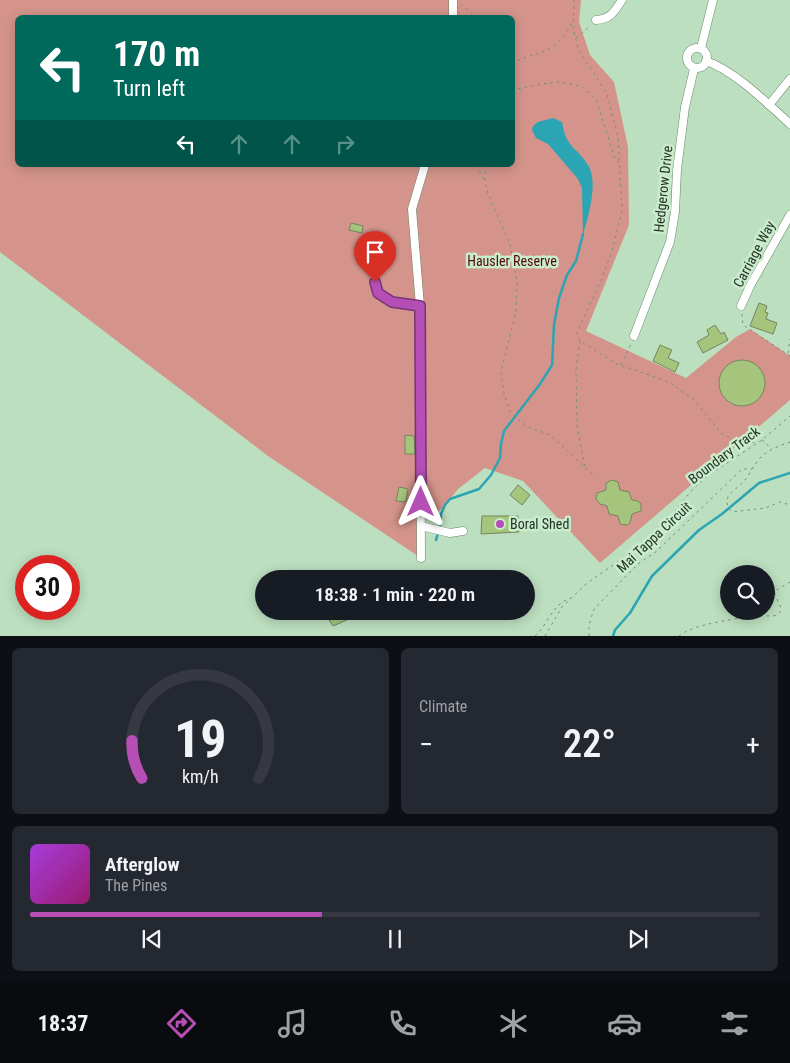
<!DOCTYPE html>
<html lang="en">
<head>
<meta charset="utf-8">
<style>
	:root { --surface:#171b24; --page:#242831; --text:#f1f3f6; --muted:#9ea1a6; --line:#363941; --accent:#b54fb5 }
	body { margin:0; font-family:"Roboto Condensed",sans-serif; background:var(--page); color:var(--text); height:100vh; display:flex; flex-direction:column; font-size:19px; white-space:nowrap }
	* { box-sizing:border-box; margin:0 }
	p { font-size:16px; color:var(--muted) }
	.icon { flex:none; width:28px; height:28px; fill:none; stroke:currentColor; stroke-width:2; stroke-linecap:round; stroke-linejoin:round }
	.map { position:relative; height:636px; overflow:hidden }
	.details { display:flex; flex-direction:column; gap:12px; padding:12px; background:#0d0f14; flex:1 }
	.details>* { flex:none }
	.hud { position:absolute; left:15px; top:15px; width:500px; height:152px; border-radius:8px; box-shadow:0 2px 12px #0003; background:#00695c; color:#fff; overflow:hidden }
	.controls { position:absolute; left:720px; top:565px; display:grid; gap:10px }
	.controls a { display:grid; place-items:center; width:55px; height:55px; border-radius:50%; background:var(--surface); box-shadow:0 2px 12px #0003; font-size:25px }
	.speed { position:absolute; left:15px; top:555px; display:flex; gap:10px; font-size:25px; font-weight:700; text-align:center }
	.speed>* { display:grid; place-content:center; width:65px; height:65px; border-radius:50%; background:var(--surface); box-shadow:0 2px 12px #0003; line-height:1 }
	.speed .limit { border:8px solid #d22; background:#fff; color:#111 }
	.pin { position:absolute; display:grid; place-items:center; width:42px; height:42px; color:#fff; margin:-51px -21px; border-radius:50% 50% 50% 0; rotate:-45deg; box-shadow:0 0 5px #0007 }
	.pin .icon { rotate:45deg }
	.me { position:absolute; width:55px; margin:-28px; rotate:0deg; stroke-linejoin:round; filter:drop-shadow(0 0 4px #0008) }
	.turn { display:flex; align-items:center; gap:18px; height:105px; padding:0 15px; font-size:22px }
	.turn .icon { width:65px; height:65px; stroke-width:2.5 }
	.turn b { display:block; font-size:35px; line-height:42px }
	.lanes { display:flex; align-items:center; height:48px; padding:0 15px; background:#0003; justify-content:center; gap:25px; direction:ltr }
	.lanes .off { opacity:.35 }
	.big { font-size:38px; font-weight:600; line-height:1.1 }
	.details .widget { flex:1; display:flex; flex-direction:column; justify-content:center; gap:8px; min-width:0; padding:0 18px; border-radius:8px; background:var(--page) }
	.details .dial { align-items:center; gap:0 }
	.dial svg { height:130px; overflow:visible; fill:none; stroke:var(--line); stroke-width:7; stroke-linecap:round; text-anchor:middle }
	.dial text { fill:var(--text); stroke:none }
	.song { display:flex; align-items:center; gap:15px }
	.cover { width:60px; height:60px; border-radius:8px; background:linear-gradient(135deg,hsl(280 70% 55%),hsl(320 70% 35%)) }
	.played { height:5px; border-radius:2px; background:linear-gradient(90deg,var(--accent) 40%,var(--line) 40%) }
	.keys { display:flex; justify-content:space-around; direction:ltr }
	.heat { display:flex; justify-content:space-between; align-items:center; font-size:28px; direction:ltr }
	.details .tiles { flex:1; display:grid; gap:12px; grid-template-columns:1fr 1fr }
	.widget:last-child { grid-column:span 2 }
	.trip { position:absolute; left:255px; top:570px; width:280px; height:50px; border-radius:25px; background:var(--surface); box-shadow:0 2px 12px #0003; font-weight:600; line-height:50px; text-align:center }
	.tabs { display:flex; height:80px; justify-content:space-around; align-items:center; background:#090b0e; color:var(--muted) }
	.tabs .icon { width:35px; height:35px }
	.tabs .on { color:var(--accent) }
	.tabs b { font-size:22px; color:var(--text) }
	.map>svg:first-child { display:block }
</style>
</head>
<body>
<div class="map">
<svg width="790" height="636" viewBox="0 0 790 636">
	<rect width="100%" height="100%" fill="#bcdfbf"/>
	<path fill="#d4948b" d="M 0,0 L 450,0 L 451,18 L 18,18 L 18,165 L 512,165 L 512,18 L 454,17 L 454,0 L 581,0 L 579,22 L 590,55 L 614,82 L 628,147 L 629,225 L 586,331 L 686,378 L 736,337 L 750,329 L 790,356 L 790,400 L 600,563 L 523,481 L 485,468 L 458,489 L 443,508 L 421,521 L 421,558 L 268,456 L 0,252 Z"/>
	<path fill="#2ba5b4" d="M 553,118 L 562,122 C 566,148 576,146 588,165 C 599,182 588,217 583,235 L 582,188 L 578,179 L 548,144 L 536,138 L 532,130 L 533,126 L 538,122 Z"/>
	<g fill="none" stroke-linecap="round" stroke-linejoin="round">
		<g stroke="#2ba5b4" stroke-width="2.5">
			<path d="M 436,540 L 440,526 L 441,514 L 445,505 L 450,499 L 479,489 L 491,475 L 500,458 L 501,444 L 504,431 L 540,384 L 552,365 L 554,325 L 559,298 L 567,275 L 576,261 L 583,234"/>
			<path d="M 613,636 L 615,630 L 630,613 L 652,576 L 699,530 L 722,514 L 759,483 L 790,473"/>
		</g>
	</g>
	<g fill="#a6c57c" stroke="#748560">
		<path d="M 351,223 L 363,226 L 362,233 L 349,230 Z"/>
		<path d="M 759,303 L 767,306 L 765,312 L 768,313 L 766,319 L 777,323 L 773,334 L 750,326 Z"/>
		<path d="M 715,325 L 721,334 L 724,332 L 728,340 L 703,353 L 697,342 L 709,335 L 707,330 Z"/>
		<path d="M 660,345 L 672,350 L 668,358 L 679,363 L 675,372 L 653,361 Z"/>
		<circle cx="742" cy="383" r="23"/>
		<path d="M 405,435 L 414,436 L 415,454 L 405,454 Z"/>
		<path d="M 612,480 L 618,482 L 620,490 L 629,492 L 632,500 L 638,501 L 641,504 L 641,511 L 632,514 L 630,523 L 627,525 L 620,524 L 618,516 L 609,514 L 607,506 L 600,504 L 596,499 L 597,493 L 606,490 L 606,483 Z"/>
		<path d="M 518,485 L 530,495 L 522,505 L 510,495 Z"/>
		<path d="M 399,487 L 408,489 L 406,502 L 396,501 Z"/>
		<path d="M 482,516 L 518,516 L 519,532 L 481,534 Z"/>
		<path d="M 328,611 L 367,611 L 333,626 L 329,620 L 331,619 Z"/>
	</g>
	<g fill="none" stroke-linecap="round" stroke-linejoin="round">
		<defs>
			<g id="minor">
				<path d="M 453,18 L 453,0"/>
				<path d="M 596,20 C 611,19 614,12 622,0"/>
				<circle cx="697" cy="58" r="10"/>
				<path d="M 701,48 L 713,0"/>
				<path d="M 706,61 C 735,71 767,103 790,124"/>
				<path d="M 769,105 L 790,79"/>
				<path d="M 366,244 L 378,293 L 392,302 L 420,306"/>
				<path d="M 741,306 L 750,286 L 790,215"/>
				<path d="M 634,336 L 670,242 L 675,212 L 677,170 L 685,107 L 694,69"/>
				<path d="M 421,526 L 450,533 L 463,531"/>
				<path d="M 421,558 L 420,306 L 412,209 L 425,165"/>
			</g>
		</defs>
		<use href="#minor" stroke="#658568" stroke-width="9"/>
		<g stroke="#758e78" stroke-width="1" stroke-dasharray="2.5 4" stroke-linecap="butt">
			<path d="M 574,0 L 573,27 L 578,49 L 607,94 L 618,138 L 622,210 L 613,248 L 602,278 L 577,333 L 580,341 L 617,364 L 669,382 L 694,400 L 722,434 L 737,441 L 758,443"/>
			<path d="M 461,4 L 476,18"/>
			<path d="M 576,38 L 590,26"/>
			<path d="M 512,64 C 523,56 531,57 542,52 C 556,46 567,35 572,21"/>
			<path d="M 512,90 L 543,84 L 559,82 L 581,86 L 596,99 L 615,159 L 620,164"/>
			<path d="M 477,165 L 484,181"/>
			<path d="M 485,165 L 485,181 L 487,191 L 510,245 L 517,281 L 516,312 L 501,372 L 504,393 L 509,410 L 516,418 L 528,427 L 550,435 L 596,477"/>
			<path d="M 742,314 L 743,325 L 790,356"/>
			<path d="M 580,341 L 576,370 L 577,426 L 585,467"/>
			<path d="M 788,353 L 790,339"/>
			<path d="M 621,365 L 631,344"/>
			<path d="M 762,440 L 772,449"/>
			<path d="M 790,442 C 779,446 764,451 757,462 C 752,468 749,476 744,481 C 736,491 718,496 732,512 L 765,508 L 780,502 L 790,505"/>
			<path d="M 535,636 C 549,623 552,604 571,598"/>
			<path d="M 545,636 L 562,607 L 586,584 L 650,539 L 663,526 L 692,490 L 706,477 L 762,440 L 790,416"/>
			<path d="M 589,636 L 589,625 L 594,609 L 638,564 L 657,551 L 742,469 L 752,469"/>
			<path d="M 679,636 C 692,624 740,618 758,616 C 764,615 772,617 777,615 C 780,613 780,612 781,608 L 775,595 L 775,591 L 790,582"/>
		</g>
		<use href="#minor" stroke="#fff" stroke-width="8"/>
	</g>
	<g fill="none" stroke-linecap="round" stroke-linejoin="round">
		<defs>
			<path id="route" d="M 375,282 L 378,293 L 392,302 L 420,306 L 421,502"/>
		</defs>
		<use href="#route" stroke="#763376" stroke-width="12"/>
		<use href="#route" stroke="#b54fb5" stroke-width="9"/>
	</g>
	<circle fill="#b54fb5" stroke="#c9eccc" stroke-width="2" cx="500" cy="524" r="5"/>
	<g text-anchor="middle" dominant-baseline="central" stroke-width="5" stroke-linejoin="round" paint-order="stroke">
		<g font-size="14" fill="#253226" stroke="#c9eccc">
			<text transform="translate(663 189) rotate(-84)">Hedgerow Drive</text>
			<text transform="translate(754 254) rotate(-62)">Carriage Way</text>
			<text transform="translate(724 455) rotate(-37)">Boundary Track</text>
			<text transform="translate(654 537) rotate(-43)">Mai Tappa Circuit</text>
		</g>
		<g font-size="14" fill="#530707" stroke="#c9eccc">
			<text x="512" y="261">Hausler Reserve</text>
		</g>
		<g font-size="14" fill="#253226" stroke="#c9eccc" text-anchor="start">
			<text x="510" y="524">Boral Shed</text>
		</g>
	</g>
</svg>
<div class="controls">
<a><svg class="icon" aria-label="search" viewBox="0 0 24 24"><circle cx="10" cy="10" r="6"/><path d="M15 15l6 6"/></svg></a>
</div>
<div class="speed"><div class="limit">30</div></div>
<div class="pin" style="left:375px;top:282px;background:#d93025"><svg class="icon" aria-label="arrive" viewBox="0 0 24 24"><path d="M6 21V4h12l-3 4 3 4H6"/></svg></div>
<svg class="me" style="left:421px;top:502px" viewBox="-20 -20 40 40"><path d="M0-17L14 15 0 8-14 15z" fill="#b54fb5" stroke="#fff" stroke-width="4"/></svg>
<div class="trip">18:38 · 1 min · 220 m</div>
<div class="hud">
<div class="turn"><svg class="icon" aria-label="left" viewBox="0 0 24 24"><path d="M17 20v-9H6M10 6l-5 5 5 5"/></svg><div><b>170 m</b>Turn left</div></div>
<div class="lanes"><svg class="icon" aria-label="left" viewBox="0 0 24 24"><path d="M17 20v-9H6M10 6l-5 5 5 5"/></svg><svg class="icon off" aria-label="ahead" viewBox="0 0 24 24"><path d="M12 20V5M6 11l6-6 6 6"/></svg><svg class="icon off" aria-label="ahead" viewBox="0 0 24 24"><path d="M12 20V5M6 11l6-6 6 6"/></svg><svg class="icon off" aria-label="right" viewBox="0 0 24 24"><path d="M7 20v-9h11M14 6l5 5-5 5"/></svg></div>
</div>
</div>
<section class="details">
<div class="tiles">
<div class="widget dial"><svg viewBox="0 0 100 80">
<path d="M14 69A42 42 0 1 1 86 69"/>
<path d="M14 69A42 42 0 0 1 8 46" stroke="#b54fb5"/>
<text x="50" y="56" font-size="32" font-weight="700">19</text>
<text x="50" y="72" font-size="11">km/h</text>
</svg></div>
<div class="widget"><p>Climate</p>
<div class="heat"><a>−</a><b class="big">22°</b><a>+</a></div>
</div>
<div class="widget">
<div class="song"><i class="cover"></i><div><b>Afterglow</b><p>The Pines</p></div></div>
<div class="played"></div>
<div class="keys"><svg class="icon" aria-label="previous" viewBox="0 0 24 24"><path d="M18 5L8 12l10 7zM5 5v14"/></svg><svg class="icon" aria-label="pause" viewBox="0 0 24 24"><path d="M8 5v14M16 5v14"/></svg><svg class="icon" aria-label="next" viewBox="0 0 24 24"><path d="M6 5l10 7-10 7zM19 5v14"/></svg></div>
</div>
</div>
</section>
<nav class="tabs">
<b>18:37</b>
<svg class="icon on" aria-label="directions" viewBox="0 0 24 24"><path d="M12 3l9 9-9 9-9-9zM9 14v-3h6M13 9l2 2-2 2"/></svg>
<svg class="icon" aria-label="music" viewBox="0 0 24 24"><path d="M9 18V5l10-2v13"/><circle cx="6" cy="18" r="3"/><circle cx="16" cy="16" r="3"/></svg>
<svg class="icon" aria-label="phone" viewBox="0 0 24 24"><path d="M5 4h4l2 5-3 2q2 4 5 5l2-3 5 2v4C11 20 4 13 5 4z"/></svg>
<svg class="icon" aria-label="climate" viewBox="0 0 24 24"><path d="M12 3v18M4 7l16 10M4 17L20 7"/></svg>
<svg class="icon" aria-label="car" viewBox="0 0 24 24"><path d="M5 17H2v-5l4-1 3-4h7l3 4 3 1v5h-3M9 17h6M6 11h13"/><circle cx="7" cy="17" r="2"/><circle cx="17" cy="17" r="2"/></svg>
<svg class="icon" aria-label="filters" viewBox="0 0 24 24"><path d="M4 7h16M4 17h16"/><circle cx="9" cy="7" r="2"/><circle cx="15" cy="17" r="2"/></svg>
</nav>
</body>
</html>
